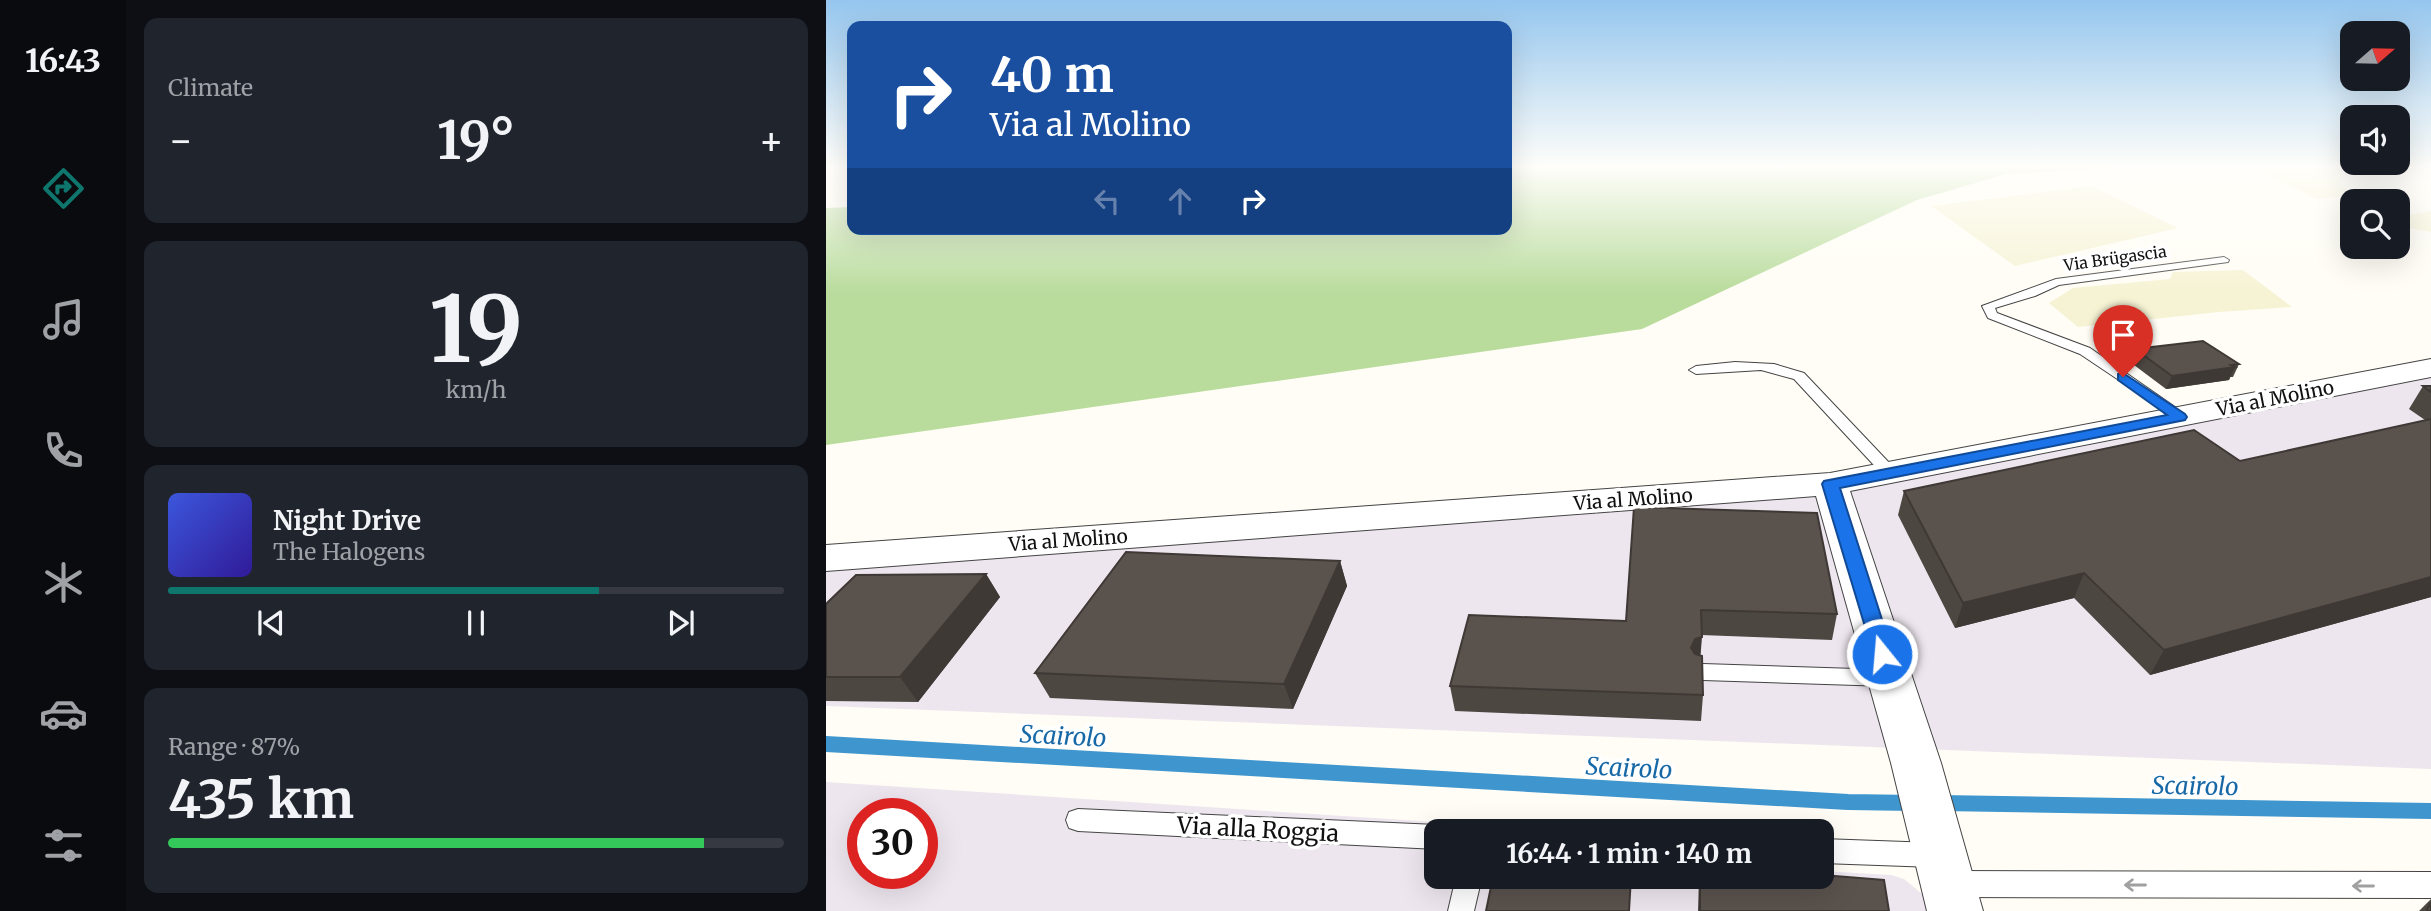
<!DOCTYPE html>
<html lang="en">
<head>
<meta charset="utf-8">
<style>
	:root { --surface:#171b24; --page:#20242c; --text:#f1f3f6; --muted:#9ea1a6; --line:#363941; --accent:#0f766e }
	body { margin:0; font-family:Merriweather,serif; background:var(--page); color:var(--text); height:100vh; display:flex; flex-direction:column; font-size:26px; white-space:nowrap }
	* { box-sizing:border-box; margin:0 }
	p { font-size:23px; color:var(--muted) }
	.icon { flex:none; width:38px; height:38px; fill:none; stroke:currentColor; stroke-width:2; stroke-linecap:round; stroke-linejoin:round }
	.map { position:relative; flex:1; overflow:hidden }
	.drawer { display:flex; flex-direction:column; gap:18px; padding:18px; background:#0d0f14; width:700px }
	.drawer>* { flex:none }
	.banner { position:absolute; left:21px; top:21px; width:665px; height:214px; border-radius:14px; box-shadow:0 7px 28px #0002; background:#1a4fa0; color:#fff; overflow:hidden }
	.needle { width:46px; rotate:70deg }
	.fabs { position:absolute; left:1514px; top:21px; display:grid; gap:14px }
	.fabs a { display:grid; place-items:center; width:70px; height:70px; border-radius:14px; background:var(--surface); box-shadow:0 7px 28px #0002; font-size:35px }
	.speed { position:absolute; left:21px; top:798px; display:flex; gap:14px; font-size:35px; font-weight:700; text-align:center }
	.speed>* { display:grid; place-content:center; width:91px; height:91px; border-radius:50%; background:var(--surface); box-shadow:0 7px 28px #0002; line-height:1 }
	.speed .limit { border:10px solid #d22; background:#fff; color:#111 }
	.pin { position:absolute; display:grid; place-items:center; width:60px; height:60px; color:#fff; margin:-72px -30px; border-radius:50% 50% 50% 0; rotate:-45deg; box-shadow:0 0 7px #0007 }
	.pin .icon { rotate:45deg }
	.me { position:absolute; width:77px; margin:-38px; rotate:343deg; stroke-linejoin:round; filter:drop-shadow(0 0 5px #0008) }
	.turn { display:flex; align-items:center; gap:24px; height:147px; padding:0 28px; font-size:32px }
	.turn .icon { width:91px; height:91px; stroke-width:2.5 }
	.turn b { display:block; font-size:49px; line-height:60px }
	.lanes { display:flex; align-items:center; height:66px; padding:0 28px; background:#0003; justify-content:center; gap:35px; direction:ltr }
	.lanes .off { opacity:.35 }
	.big { font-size:52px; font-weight:700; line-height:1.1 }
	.drawer .card { flex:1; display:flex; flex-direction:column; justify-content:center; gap:10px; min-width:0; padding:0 24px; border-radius:14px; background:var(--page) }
	.drawer .dial { align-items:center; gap:0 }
	.dial b { font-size:91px; line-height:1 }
	.song { display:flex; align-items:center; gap:21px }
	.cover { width:84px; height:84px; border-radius:10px; background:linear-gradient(135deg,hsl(230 70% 55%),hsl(250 70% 35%)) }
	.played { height:7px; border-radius:4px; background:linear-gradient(90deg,var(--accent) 70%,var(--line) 70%) }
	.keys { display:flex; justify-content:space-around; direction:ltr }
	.heat { display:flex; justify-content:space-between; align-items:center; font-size:38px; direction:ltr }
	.charge { height:10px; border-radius:5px; background:linear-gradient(90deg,#34c759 87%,var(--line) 0) }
	.trip { position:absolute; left:598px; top:819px; width:410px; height:70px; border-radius:14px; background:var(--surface); box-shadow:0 7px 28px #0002; font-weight:700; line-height:70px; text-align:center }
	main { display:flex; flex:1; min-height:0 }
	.tab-bar { display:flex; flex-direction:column; width:126px; justify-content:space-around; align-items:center; background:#090b0e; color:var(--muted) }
	.tab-bar .icon { width:49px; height:49px }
	.tab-bar .current { color:var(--accent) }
	.tab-bar b { font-size:32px; color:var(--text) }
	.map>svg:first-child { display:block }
</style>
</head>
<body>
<main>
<nav class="tab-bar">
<b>16:43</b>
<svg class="icon current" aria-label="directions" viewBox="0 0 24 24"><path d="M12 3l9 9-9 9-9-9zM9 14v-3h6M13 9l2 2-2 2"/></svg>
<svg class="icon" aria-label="music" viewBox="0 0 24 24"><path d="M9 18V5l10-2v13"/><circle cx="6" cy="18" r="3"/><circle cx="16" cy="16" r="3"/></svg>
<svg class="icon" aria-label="phone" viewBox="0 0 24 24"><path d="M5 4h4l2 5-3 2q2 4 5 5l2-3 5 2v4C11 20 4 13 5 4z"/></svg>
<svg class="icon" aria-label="climate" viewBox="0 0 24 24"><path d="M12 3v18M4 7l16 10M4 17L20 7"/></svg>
<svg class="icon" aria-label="car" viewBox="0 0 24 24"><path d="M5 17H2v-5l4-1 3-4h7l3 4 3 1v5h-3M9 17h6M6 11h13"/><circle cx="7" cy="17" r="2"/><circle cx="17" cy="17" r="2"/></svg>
<svg class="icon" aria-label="filters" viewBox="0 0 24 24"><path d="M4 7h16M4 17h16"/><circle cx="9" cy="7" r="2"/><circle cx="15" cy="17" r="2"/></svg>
</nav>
<section class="drawer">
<div class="card"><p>Climate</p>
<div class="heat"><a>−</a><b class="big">19°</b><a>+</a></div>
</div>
<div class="card dial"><b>19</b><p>km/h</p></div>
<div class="card">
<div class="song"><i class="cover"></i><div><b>Night Drive</b><p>The Halogens</p></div></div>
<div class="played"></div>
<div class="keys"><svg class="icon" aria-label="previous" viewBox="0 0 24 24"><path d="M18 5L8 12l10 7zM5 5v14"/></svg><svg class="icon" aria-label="pause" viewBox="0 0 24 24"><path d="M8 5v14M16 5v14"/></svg><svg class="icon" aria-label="next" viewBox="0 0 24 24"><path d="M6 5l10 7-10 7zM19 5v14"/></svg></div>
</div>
<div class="card"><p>Range · 87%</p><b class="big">435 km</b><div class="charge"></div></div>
</section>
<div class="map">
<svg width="1605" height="911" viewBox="0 0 1605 911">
	<rect width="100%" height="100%" fill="#fffdf5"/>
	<g fill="#eee6ef" fill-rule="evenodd">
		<path d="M 1605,368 L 1605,769 L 0,706 L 0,558 L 1004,484 Z"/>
		<path d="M 0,782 L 625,823 L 623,831 L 611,831 L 611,877 L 996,877 L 996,871 L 1065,875 L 1078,879 L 1088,887 L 1097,895 L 1106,911 L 0,911 ZM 37,814 L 96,814 L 96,873 L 37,873 Z"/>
	</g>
	<g fill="#f6f3d4">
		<path d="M 1426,166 L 1542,166 L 1522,167 L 1517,173 L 1513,185 L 1530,195 L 1490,199 Z"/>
		<path d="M 1265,186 L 1352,228 L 1189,266 L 1105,206 Z"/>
		<path d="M 1605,211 L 1605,232 L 1572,226 L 1572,217 Z"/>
		<path d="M 1417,270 L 1466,307 L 1393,312 L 1252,327 L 1223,303 L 1247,288 L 1344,279 L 1347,272 Z"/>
	</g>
	<path fill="#b9dc9c" d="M 681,166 L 1326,166 L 1180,174 L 1091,200 L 816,329 L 0,445 L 0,208 L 26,207 L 26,229 L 681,229 Z"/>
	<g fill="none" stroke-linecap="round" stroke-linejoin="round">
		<g stroke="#3f96cf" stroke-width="16">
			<path d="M 0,744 L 1022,802 L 1088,803"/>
			<path d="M 1114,803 L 1605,811"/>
		</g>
		<defs>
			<g id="service">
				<path d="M 1398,257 L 1403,260 L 1402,262 L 1233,285 L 1209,296 L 1169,308 L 1171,313 L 1264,348 L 1359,414 L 1361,417 L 1354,421 L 1254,354 L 1162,318 L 1156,306 L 1230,279 Z"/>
				<path d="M 909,362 L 948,364 L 978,373 L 1070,470 L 1072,473 L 1070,476 L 1058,476 L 968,379 L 935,370 L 870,374 L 863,370 L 870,366 Z"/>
				<path d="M 877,664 L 1062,670 L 1069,672 L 1073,678 L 1069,684 L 1062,686 L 877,680 L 870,678 L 866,672 L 870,666 Z"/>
				<path d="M 252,809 L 611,825 L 621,831 L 611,831 L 611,849 L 252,831 L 243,828 L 240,820 L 243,812 Z"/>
				<path d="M 996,839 L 1108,843 L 1117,846 L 1121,855 L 1117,864 L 1108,867 L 996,863 Z"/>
				<path d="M 1128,871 L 1605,872 L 1605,898 L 1128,897 L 1119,893 L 1115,884 L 1119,875 Z"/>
				<path d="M 630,877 L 656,877 L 648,911 L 622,911 Z"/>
			</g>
			<path id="minor" d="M 1605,359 L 1605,377 L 1024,491 L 1115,763 L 1157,911 L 1101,911 L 1065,763 L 990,496 L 0,571 L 0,545 L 1004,473 Z"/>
		</defs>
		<use href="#service" stroke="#444" stroke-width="2"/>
		<use href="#minor" stroke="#444" stroke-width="2"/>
		<use href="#service" fill="#fff" fill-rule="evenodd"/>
		<use href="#minor" fill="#fff" fill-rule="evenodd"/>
	</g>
	<g fill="#4d4742">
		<path d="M 1309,349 L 1413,364 L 1407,377 L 1404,377 L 1403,380 L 1340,389 L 1304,362 Z"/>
		<path d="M 1597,386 L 1605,386 L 1605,597 L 1324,675 L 1248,598 L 1129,628 L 1072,515 L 1078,491 L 1414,461 L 1599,420 L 1583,409 Z"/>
		<path d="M 808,507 L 1011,614 L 1006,640 L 875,635 L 874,656 L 877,695 L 875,721 L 629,711 L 624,686 L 800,621 Z"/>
		<path d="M 514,561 L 521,586 L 467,709 L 224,698 L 209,673 Z"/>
		<path d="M 160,574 L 174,597 L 92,702 L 0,701 L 0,604 Z"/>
		<path d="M 873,877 L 996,877 L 1063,911 L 872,911 Z"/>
		<path d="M 1605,899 L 1605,911 L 1593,911 Z"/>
	</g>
	<g fill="#3f3936">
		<path d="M 1409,367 L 1403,380 L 1340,389 L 1346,376 Z"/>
		<path d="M 514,561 L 521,586 L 467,709 L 458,684 Z"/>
		<path d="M 1258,573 L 1248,598 L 1129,628 L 1137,603 Z"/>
		<path d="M 160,574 L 174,597 L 92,702 L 74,677 Z"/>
		<path d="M 1605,577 L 1605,597 L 1324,675 L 1338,650 Z"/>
		<path d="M 876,637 L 874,662 L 865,648 L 869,639 Z"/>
	</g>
	<g fill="#5a524d" stroke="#3f3936" stroke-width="2">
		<path d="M 1377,341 L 1413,364 L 1405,365 L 1409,367 L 1346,376 L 1309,349 Z"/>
		<path d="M 1597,386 L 1605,386 L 1605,392 Z"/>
		<path d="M 1605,419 L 1605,577 L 1338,650 L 1258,573 L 1137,603 L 1078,491 L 1368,430 L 1414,461 Z"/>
		<path d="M 808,507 L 991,513 L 1011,614 L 875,610 L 876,637 L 869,639 L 865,648 L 869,654 L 876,656 L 877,695 L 624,686 L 643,615 L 800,621 Z"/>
		<path d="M 300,552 L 514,561 L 458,684 L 209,673 Z"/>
		<path d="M 160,574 L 74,677 L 0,677 L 0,604 L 30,575 Z"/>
		<path d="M 996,875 L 1058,880 L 1063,911 L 874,911 L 874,877 L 996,877 Z"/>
		<path d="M 667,877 L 805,877 L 803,911 L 660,911 Z"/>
		<path d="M 1605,902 L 1605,911 L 1601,911 L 1601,910 Z"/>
	</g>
	<defs><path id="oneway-shaft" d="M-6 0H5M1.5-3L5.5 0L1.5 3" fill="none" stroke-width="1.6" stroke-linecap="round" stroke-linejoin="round" transform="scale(1.75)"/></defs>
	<g stroke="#a0a0a0">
		<use href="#oneway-shaft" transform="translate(1309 885) rotate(-180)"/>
		<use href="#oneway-shaft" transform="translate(1537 886) rotate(-180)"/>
	</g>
	<linearGradient id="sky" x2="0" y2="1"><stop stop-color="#95c6ee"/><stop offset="0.57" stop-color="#fffefa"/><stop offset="1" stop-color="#fffefa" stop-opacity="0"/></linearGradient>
	<rect width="1605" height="293" fill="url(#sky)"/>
	<path fill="#1a73e8" stroke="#114b97" stroke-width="2" d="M 1297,373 L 1359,414 L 1361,417 L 1359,420 L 1014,488 L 1067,654 L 1064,660 L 1056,662 L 1049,660 L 996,484 L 998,481 L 1341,415 L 1292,380 L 1292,374 Z"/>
	<g text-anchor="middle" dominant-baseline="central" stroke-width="7" stroke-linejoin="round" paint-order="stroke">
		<g font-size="16" fill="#111" stroke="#fff">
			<text transform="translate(1289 258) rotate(-8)">Via Brügascia</text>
		</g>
		<g font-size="19" fill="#111" stroke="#fff">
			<text transform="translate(1449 398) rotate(-11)">Via al Molino</text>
			<text transform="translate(807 499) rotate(-4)">Via al Molino</text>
			<text transform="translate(242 540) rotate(-4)">Via al Molino</text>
		</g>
		<g font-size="23" fill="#111" stroke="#fff">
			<text transform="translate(432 829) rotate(3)">Via alla Roggia</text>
		</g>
		<g font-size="24" font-style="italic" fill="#1768a6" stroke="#fff">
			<text transform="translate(237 736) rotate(3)">Scairolo</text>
			<text transform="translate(803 768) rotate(3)">Scairolo</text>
			<text transform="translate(1369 786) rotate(1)">Scairolo</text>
		</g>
	</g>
</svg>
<div class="fabs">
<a><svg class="needle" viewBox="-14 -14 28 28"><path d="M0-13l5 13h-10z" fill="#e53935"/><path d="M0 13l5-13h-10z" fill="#9ea1a6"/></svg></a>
<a><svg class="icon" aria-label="sound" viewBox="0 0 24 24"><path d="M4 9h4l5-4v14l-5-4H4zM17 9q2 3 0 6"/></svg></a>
<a><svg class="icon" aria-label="search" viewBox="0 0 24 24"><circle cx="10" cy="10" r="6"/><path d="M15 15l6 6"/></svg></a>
</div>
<div class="speed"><div class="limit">30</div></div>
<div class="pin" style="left:1297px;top:377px;background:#d93025"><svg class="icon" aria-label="arrive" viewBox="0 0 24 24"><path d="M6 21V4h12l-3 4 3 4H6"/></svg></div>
<svg class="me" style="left:1056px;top:654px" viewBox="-20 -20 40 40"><circle r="17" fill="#1a73e8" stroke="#fff" stroke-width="3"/><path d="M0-11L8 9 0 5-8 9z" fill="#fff"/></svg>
<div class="trip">16:44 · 1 min · 140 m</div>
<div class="banner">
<div class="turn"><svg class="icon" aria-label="right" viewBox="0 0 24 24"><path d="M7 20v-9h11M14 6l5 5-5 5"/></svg><div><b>40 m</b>Via al Molino</div></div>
<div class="lanes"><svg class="icon off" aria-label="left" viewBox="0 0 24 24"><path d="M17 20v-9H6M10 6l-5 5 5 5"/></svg><svg class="icon off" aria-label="ahead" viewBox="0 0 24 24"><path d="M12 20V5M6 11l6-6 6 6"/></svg><svg class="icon" aria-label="right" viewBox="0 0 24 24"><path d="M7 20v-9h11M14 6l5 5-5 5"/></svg></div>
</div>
</div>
</main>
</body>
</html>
